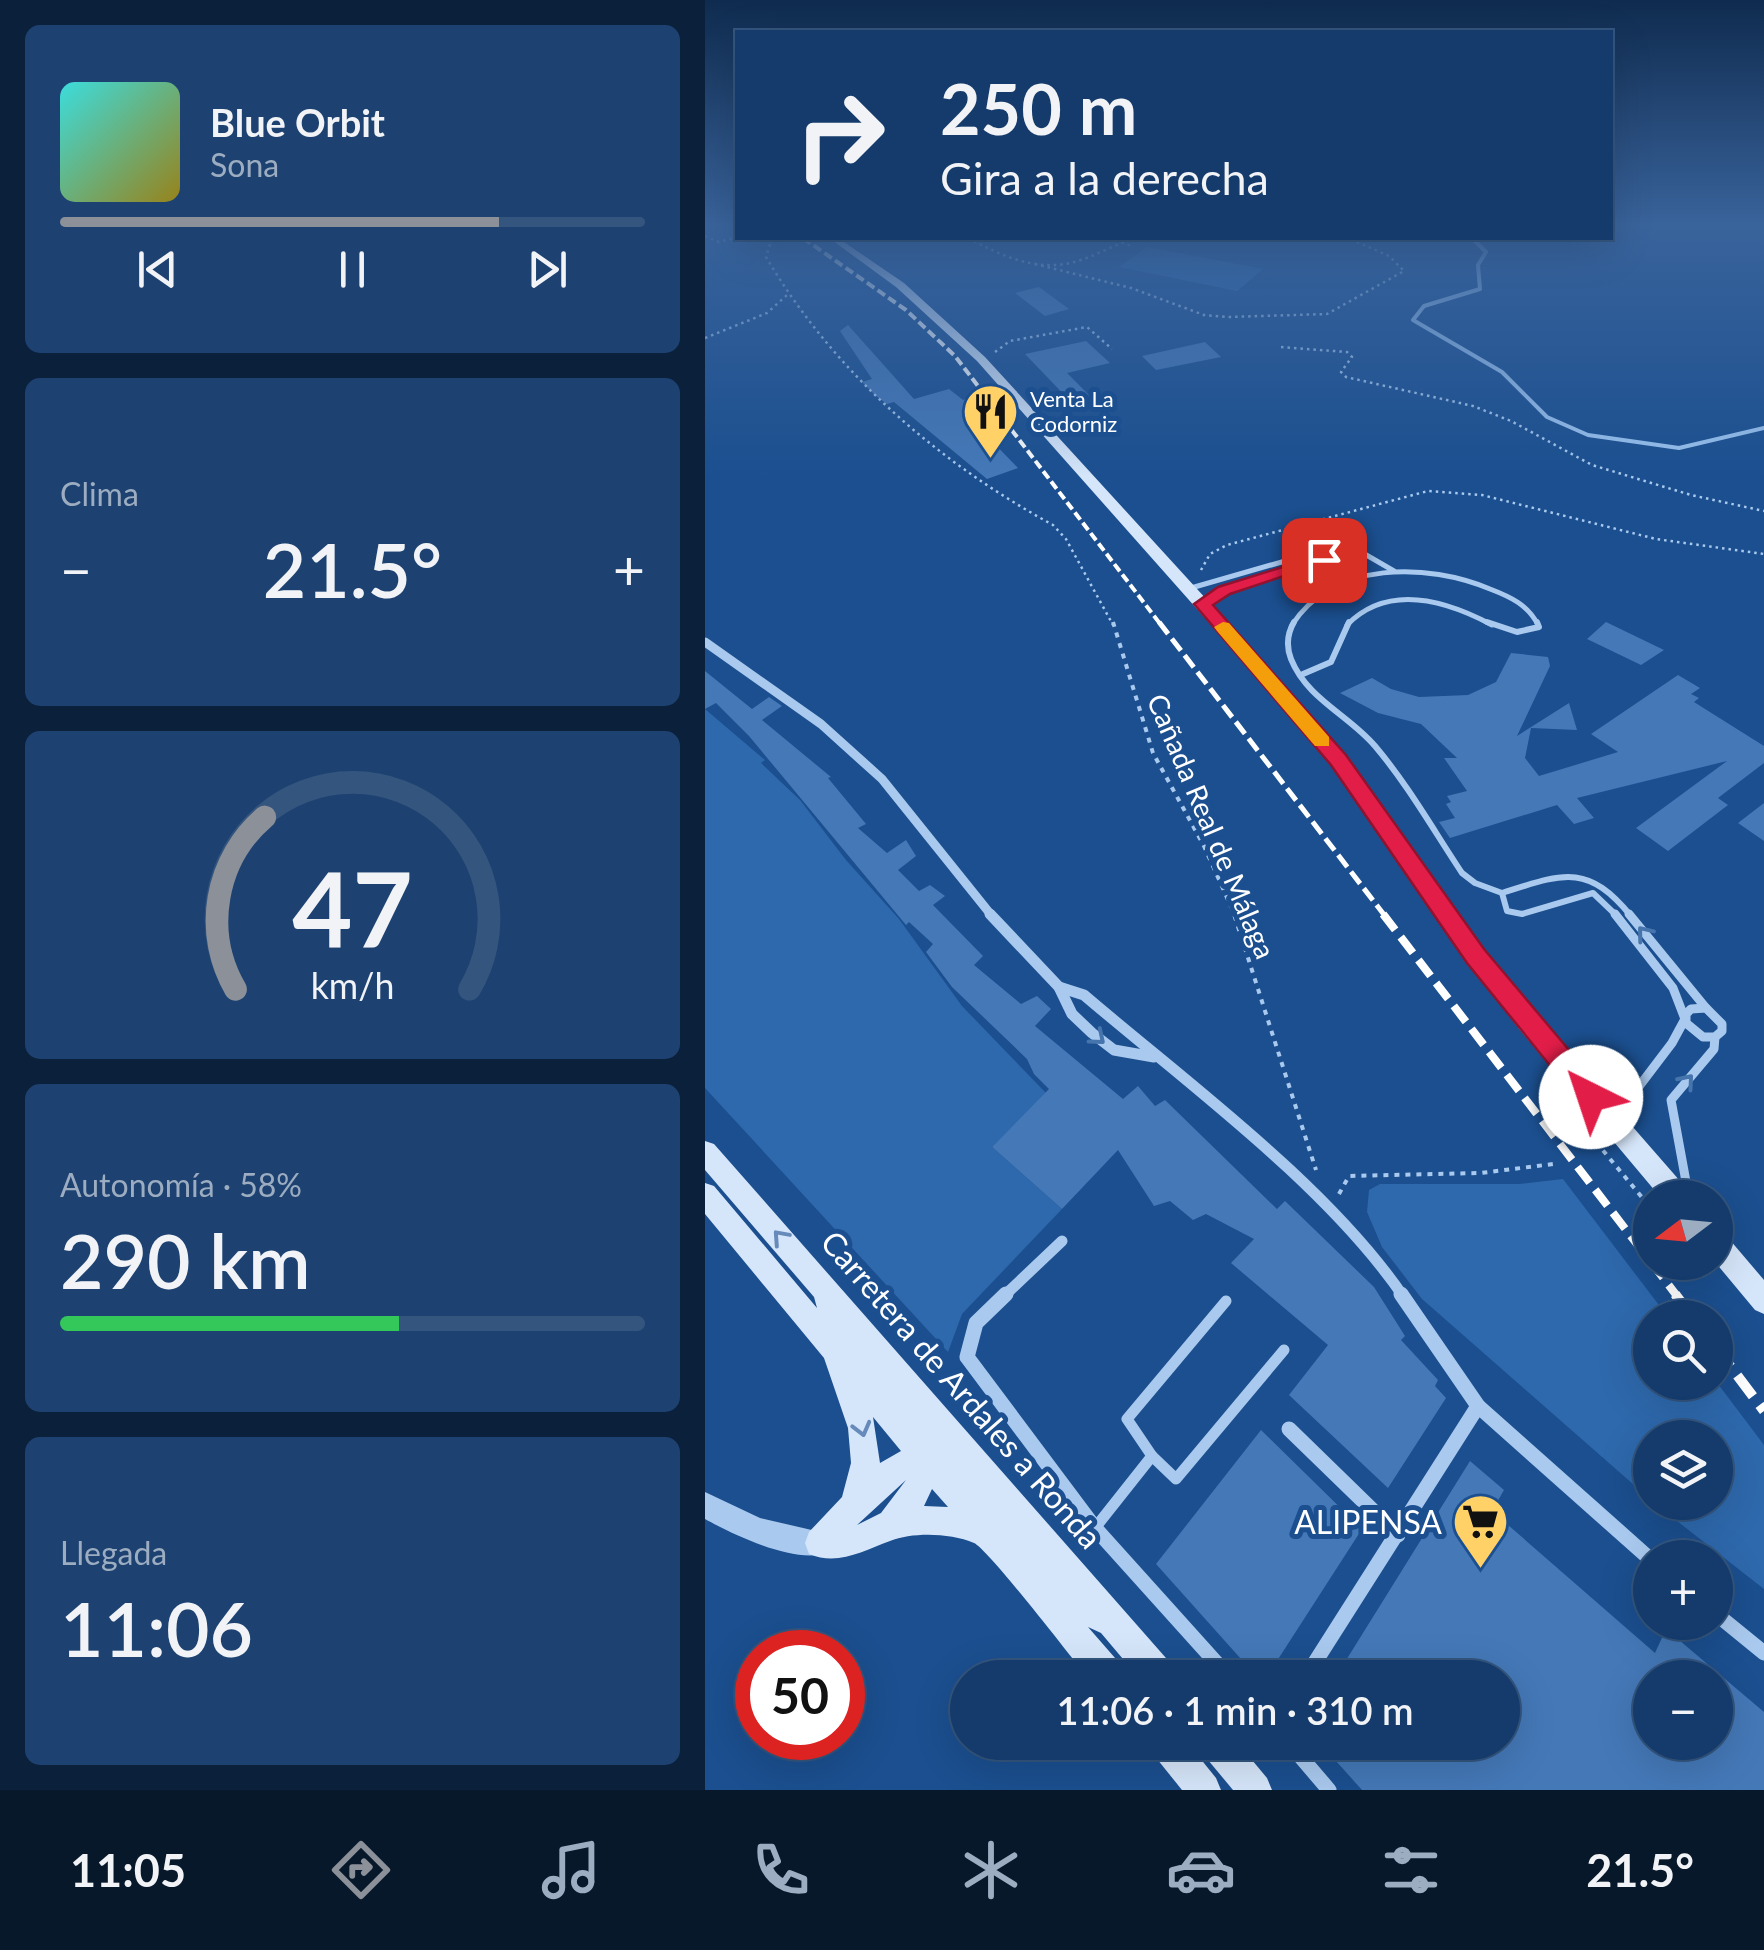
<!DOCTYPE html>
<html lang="es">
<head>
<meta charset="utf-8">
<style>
	:root { --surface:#143b6b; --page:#1d4271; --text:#f1f3f6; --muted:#9dadc1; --line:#33557e; --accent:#8c9099 }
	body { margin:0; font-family:Lato,sans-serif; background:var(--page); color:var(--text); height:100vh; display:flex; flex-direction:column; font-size:38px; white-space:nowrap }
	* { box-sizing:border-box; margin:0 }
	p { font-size:32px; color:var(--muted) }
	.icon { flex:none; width:55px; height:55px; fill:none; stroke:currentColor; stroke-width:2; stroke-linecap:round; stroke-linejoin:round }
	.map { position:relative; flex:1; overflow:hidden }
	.sheet { display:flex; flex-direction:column; gap:25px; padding:25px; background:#0b203b; width:705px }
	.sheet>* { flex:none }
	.top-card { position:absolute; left:30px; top:30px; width:878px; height:210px; border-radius:0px; box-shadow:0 10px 40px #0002,0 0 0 2px var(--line); background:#143b6b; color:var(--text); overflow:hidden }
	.needle { width:65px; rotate:254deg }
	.tools { position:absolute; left:928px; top:1180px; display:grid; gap:20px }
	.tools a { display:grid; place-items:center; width:100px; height:100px; border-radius:50%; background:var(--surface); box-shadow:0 10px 40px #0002,0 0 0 2px var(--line); font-size:50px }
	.speed { position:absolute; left:30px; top:1630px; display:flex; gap:20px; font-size:50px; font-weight:700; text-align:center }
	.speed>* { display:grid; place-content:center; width:130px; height:130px; border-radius:50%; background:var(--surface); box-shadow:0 10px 40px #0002,0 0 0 2px var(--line); line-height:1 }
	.speed .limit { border:15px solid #d22; background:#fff; color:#111 }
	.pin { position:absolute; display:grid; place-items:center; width:85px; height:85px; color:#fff; margin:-42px; border-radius:20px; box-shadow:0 5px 15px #0006 }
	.me { position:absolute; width:110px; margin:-55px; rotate:319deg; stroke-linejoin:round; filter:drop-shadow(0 0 8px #0008) }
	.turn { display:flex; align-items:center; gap:35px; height:210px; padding:0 40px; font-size:45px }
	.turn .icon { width:130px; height:130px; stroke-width:2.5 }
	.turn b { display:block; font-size:70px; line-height:85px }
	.big { font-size:75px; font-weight:600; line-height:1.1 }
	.sheet .tile { flex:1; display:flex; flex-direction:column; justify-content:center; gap:15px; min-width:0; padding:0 35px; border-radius:15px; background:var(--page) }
	.sheet .dial { align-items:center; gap:0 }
	.dial svg { height:260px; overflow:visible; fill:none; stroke:var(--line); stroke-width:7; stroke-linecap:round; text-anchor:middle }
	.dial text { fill:var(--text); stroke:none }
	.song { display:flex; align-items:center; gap:30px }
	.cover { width:120px; height:120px; border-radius:15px; background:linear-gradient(135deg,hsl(180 70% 55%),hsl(50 70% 35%)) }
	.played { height:10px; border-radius:5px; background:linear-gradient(90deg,var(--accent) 75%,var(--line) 75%) }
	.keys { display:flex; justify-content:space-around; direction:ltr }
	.heat { display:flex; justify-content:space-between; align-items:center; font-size:55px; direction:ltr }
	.charge { height:15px; border-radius:8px; background:linear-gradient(90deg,#34c759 58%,var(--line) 0) }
	.trip { position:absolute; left:245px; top:1660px; width:570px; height:100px; border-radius:50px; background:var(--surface); box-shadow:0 10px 40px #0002,0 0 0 2px var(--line); font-weight:600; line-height:100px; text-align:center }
	.tabs { display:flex; height:160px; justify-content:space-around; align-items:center; background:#08182b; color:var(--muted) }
	.tabs .icon { width:70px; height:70px }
	.tabs .on { color:var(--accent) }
	.tabs b { font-size:45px; color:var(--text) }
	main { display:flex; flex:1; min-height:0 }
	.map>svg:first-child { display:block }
</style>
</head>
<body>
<main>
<section class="sheet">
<div class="tile">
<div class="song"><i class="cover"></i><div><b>Blue Orbit</b><p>Sona</p></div></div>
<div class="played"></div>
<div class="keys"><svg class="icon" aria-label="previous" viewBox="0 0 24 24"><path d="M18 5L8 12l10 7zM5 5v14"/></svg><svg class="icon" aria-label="pause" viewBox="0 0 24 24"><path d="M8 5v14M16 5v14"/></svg><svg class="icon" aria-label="next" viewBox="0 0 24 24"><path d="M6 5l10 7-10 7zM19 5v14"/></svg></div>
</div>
<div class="tile"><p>Clima</p>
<div class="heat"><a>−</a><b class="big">21.5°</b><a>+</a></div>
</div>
<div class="tile dial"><svg viewBox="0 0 100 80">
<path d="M14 69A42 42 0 1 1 86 69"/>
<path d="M14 69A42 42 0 0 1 23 16" stroke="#8c9099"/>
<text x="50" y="56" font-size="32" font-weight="700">47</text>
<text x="50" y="72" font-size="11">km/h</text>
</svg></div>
<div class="tile"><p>Autonomía · 58%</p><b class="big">290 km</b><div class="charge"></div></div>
<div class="tile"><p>Llegada</p><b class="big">11:06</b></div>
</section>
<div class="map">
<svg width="1059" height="1790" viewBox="0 0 1059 1790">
	<rect width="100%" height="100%" fill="#1b4f8f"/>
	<g fill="#2e69ad">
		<path d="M 442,247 L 558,269 L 532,291 L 414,267 Z"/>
		<path d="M 0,709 L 60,760 L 56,763 L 95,800 L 141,860 L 194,919 L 257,1006 L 341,1093 L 287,1147 L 357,1209 L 257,1314 L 243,1352 L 0,1088 Z"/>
		<path d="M 858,1179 L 963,1317 L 945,1318 L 945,1382 L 1010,1380 L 1059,1445 L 1059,1589 L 949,1503 L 1010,1502 L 1010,1438 L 945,1438 L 945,1499 L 717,1299 L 677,1247 L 662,1212 L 664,1190 L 675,1184 L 814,1184 Z"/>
	</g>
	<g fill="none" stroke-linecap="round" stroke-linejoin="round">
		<path stroke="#9cc4f0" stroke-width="4" d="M 767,238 L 781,252 L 773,265 L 775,289 L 719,306 L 708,320 L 797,372 L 842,417 L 883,435 L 974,448 L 1059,428"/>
	</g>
	<g fill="#4478b7" fill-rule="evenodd">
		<path d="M 334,287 L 364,309 L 340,316 L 310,293 Z"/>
		<path d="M 143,325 L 209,399 L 244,389 L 258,400 L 266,397 L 295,430 L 281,435 L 313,468 L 282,479 L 189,402 L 182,404 L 171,396 L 157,382 L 167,379 L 135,331 Z"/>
		<path d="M 381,341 L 405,363 L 362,373 L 388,399 L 368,404 L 320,354 Z"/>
		<path d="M 500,342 L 516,357 L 451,370 L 437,356 Z"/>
		<path d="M 901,622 L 959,650 L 936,665 L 882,639 Z"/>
		<path d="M 806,653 L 843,657 L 845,666 L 812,736 L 864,703 L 872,730 L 826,728 L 820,758 L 834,776 L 913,752 L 886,734 L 973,675 L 995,688 L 986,694 L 994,698 L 989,702 L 1059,746 L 1059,763 L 1013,798 L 1023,805 L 963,851 L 931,828 L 1022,761 L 872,798 L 889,818 L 869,824 L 852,805 L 745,838 L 734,822 L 750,818 L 741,804 L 746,802 L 742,796 L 762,791 L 739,758 L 752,758 L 716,724 L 673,713 L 635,693 L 667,678 L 686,689 L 714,697 L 763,695 L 791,682 Z"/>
		<path d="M 0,671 L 47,709 L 64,697 L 77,706 L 57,720 L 126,777 L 123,778 L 161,824 L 153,828 L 182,853 L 201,840 L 211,856 L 193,870 L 214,891 L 225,885 L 240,896 L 228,905 L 278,956 L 269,965 L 316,1004 L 332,996 L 346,1009 L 330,1026 L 418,1099 L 433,1086 L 450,1106 L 460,1100 L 572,1209 L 580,1201 L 669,1287 L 700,1336 L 696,1340 L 733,1380 L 730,1386 L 741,1398 L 683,1488 L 584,1395 L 623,1345 L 526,1263 L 549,1239 L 501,1214 L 488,1220 L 465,1201 L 449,1206 L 413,1150 L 357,1209 L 287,1147 L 344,1089 L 329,1074 L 322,1059 L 247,987 L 221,952 L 228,944 L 204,922 L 201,925 L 44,736 L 11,703 L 0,709 Z"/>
		<path d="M 1059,803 L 1059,841 L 1033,823 Z"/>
		<path d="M 556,1430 L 657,1529 L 561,1678 L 553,1678 L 451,1564 Z"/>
		<path d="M 765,1461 L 799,1490 L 787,1511 L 950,1653 L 961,1629 L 1059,1712 L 1059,1790 L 657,1790 L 614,1742 L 798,1742 L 798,1678 L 630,1678 ZM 945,1678 L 1010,1678 L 1010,1742 L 945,1742 Z"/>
	</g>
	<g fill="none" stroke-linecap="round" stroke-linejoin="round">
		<g stroke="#a9c9ee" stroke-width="2.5" stroke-dasharray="2.5 4" stroke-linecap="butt">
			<path d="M 0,236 L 14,242 L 32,237"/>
			<path d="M 67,238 L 61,257 C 129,372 231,461 348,525 L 361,539 L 408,625"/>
			<path d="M 263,238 C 299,257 335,274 376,260 C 391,255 405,247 420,242"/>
			<path d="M 422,238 L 424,246"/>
			<path d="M 330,264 L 426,288 L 499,315 L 523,317 L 622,314 L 699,271 L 684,256 L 643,238"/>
			<path d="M 0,338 L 62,313 L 82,295"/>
			<path d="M 576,347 L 642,352 L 647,357 L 636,372 L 641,377 L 768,406 L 806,421 L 887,465 L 986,495 L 1059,511"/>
			<path d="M 290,352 L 305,341 L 382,327 L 407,349"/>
			<path d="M 496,570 L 505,554 L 522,545 L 723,491 L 777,495 L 951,539 L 1059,554"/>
		</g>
		<g stroke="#a9c9ee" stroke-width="4" stroke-dasharray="5 6" stroke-linecap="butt">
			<path d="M 408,622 L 448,753 L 499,846 L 528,911 L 611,1170"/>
			<path d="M 891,1142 L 945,1207"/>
			<path d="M 634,1194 L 644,1176 L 776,1173 L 848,1164"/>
		</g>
		<g stroke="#a9c9ee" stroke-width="5">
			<path d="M 486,588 L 632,546 L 651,549 L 689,571"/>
			<path d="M 498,605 L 519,591 L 619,560 L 634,558 L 657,577"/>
			<path d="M 587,625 C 629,560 723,563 785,589 C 806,597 823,605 833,625"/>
			<path d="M 642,625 C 684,582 742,601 787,625"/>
		</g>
		<g stroke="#a9c9ee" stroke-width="6">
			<path d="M 589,622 C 582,634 581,646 586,659 C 602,699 644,715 670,746 C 703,785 729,831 757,873 L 770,883 L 797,893"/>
			<path d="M 782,622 L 812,632 L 834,627 L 832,622"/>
			<path d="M 598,674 L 626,662 L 644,622"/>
			<path d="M 912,916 L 888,893 L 817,914 L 802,911 L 797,893 C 857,874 882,862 926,916"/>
		</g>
		<g stroke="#a9c9ee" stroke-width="9">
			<path d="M 910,914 L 968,988 L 980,1019 L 967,1043 L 910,1118"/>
			<path d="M 924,914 L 1001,1008"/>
			<path d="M 1001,1008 L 1017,1024 L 1017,1031 L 1010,1037 L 998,1037 L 981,1023 L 981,1014 L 986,1009 Z"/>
			<path d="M 984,1198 L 966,1100 L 1009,1049 L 1010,1037"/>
		</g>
		<g stroke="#a9c9ee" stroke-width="11">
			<path d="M 447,1456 L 471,1479 L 579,1350"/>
			<path d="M 390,1528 L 447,1456 L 422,1419 L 521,1301"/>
		</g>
		<path stroke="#a9c9ee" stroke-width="9" d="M 0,642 L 116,724 L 177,779 L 287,916"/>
		<g stroke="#a9c9ee" stroke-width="11">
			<path d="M 285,914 L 354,987 L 367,1014 L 387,1033 L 409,1050 L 449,1057"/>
			<path d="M 354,987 L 379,995 C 482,1083 622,1185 698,1296"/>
			<path d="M 299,1296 L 357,1241"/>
		</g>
		<g stroke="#a9c9ee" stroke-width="15">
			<path d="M 301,1294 L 271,1323 L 262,1357 L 390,1528 L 525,1678"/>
			<path d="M 696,1294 L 773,1406 L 945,1559"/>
			<path d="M 584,1429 L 693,1535"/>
			<path d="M 1010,1613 L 1059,1653"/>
			<path d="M 600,1678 L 773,1406"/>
			<path d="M 583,1742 L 624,1790"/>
		</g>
		<path fill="#a9c9ee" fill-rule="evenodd" d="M 0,1492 L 55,1518 L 124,1534 L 128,1543 L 124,1552 C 93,1566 29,1535 0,1519 Z"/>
		<g fill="#d6e6fa" fill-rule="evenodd">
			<path d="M 124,238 L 133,238 L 199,283 L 280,357 L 535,636 L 640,756 L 777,950 L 831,1016 L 982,1189 L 985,1198 L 956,1198 L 815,1030 L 763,962 L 628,764 L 523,644 L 272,361 L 191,287 Z"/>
			<path d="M 0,1141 L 9,1144 L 468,1666 L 472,1678 L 434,1678 L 396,1633 L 383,1627 L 417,1666 L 421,1678 L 383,1678 C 367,1658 282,1548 269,1543 C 245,1533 208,1532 185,1541 C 158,1551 133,1566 104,1554 L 100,1543 L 104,1532 L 137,1497 L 146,1463 L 143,1428 L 119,1358 L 0,1214 L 0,1183 L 9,1186 L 112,1308 L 109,1297 L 0,1170 ZM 168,1417 L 196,1451 L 175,1463 ZM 201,1480 L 176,1513 L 152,1525 ZM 227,1489 L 243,1507 L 219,1506 Z"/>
			<path d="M 1010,1229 L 1019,1233 L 1059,1280 L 1059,1314 L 1050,1310 L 1010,1262 Z"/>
			<path d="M 443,1742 L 482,1742 L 511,1778 L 516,1790 L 477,1790 L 448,1754 Z"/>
			<path d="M 493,1742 L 532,1742 L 562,1778 L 567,1790 L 528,1790 L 498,1754 Z"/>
		</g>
		<path stroke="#fff" stroke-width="4" stroke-dasharray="9 4" stroke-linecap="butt" d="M 98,238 L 201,310 L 250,356 L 456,625"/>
		<path stroke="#fff" stroke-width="5" stroke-dasharray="15 6" stroke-linecap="butt" d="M 454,622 L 680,916"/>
		<g stroke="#fff" stroke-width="8" stroke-dasharray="20 9" stroke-linecap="butt">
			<path d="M 678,914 L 945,1261"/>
			<path d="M 946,1262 L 972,1296"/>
		</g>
		<g stroke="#fff" stroke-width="10" stroke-dasharray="26 11" stroke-linecap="butt">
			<path d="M 970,1294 L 988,1318"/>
			<path d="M 1010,1346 L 1059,1411"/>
		</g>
	</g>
	<defs><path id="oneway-chevron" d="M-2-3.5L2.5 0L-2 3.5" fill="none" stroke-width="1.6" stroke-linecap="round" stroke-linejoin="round" transform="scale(2.5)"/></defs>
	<g stroke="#4674ac">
		<use href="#oneway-chevron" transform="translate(939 933) rotate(-129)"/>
		<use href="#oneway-chevron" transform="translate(393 1038) rotate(40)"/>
		<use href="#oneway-chevron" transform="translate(982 1081) rotate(-50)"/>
	</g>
	<g stroke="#668bba">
		<use href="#oneway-chevron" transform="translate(75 1237) rotate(-132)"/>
		<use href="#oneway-chevron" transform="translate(157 1429) rotate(75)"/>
	</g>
	<linearGradient id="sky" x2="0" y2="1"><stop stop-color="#0f2b4f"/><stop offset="0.47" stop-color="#39639b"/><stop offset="1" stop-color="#39639b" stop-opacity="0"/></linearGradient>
	<rect width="1059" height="478" fill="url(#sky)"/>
	<path fill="#e11d48" stroke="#92132f" stroke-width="2.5" d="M 613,556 L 627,560 L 525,594 L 508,605 L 641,755 L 779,949 L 896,1088 L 900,1097 L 896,1105 L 886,1109 L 877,1105 L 762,963 L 626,765 L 489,604 L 513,587 Z"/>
	<path fill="#f59e0b" d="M 518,622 L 524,623 L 624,737 L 624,746 L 610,746 L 512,631 L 509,627 Z"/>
	<defs>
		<symbol id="restaurant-pin" viewBox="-11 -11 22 30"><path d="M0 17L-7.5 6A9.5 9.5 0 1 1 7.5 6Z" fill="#ffd166" stroke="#1b4f8f"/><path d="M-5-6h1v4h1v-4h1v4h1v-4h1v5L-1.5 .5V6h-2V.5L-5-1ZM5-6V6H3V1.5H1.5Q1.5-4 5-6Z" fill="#111"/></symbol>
		<symbol id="supermarket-pin" viewBox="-11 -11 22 30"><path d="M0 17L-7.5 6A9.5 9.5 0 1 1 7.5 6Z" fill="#ffd166" stroke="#1b4f8f"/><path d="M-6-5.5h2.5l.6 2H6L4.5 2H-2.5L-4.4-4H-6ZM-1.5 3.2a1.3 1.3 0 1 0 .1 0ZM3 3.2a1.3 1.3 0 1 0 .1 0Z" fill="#111"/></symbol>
	</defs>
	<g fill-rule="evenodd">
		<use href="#restaurant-pin" x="254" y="380" width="63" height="86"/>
		<use href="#supermarket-pin" x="744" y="1490" width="63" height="86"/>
	</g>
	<g text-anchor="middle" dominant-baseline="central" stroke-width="10" stroke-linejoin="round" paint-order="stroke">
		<g font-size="22" fill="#fff" stroke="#1b4f8f" text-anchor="start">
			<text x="325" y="398">Venta La<tspan x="325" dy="25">Codorniz</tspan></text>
		</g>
		<g font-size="28" fill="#fff" stroke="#1b4f8f">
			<text transform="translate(507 826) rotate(67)">Cañada Real de Málaga</text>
		</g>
		<g font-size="32" fill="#fff" stroke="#1b4f8f">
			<text transform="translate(257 1389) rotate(49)">Carretera de Ardales a Ronda</text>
		</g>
		<g font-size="32" fill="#fff" stroke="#1b4f8f" text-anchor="end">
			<text x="737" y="1521">ALIPENSA</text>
		</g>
	</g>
</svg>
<div class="tools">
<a><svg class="needle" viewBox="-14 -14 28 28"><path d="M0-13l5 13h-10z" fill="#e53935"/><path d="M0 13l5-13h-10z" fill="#9dadc1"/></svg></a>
<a><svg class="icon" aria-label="search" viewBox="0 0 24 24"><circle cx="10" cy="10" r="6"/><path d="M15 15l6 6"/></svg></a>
<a><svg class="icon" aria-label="layers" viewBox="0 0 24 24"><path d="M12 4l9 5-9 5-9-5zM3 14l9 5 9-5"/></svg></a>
<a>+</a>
<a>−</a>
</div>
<div class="speed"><div class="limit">50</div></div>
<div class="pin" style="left:619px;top:560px;background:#d93025"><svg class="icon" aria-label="arrive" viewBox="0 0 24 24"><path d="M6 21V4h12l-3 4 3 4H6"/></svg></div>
<svg class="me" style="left:886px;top:1097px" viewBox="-20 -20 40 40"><circle r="19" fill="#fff"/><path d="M0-13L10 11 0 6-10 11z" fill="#e11d48"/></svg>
<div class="trip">11:06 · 1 min · 310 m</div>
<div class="top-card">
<div class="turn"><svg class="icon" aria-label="right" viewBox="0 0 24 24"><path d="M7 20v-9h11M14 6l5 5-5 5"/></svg><div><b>250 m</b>Gira a la derecha</div></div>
</div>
</div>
</main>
<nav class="tabs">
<b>11:05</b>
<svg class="icon on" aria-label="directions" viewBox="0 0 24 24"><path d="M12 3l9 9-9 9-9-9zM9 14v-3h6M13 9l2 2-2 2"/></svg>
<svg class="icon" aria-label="music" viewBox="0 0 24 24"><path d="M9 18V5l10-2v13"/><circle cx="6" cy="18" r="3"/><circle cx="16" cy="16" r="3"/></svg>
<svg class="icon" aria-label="phone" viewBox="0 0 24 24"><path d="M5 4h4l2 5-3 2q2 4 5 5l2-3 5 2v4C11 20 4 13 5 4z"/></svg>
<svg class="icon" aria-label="climate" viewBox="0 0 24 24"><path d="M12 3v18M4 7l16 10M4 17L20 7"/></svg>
<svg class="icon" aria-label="car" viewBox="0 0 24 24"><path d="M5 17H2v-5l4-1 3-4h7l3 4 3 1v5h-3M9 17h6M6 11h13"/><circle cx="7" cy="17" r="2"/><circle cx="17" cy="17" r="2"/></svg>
<svg class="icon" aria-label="filters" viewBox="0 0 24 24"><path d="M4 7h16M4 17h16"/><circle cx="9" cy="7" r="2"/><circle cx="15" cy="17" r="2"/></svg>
<b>21.5°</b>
</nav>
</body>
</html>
